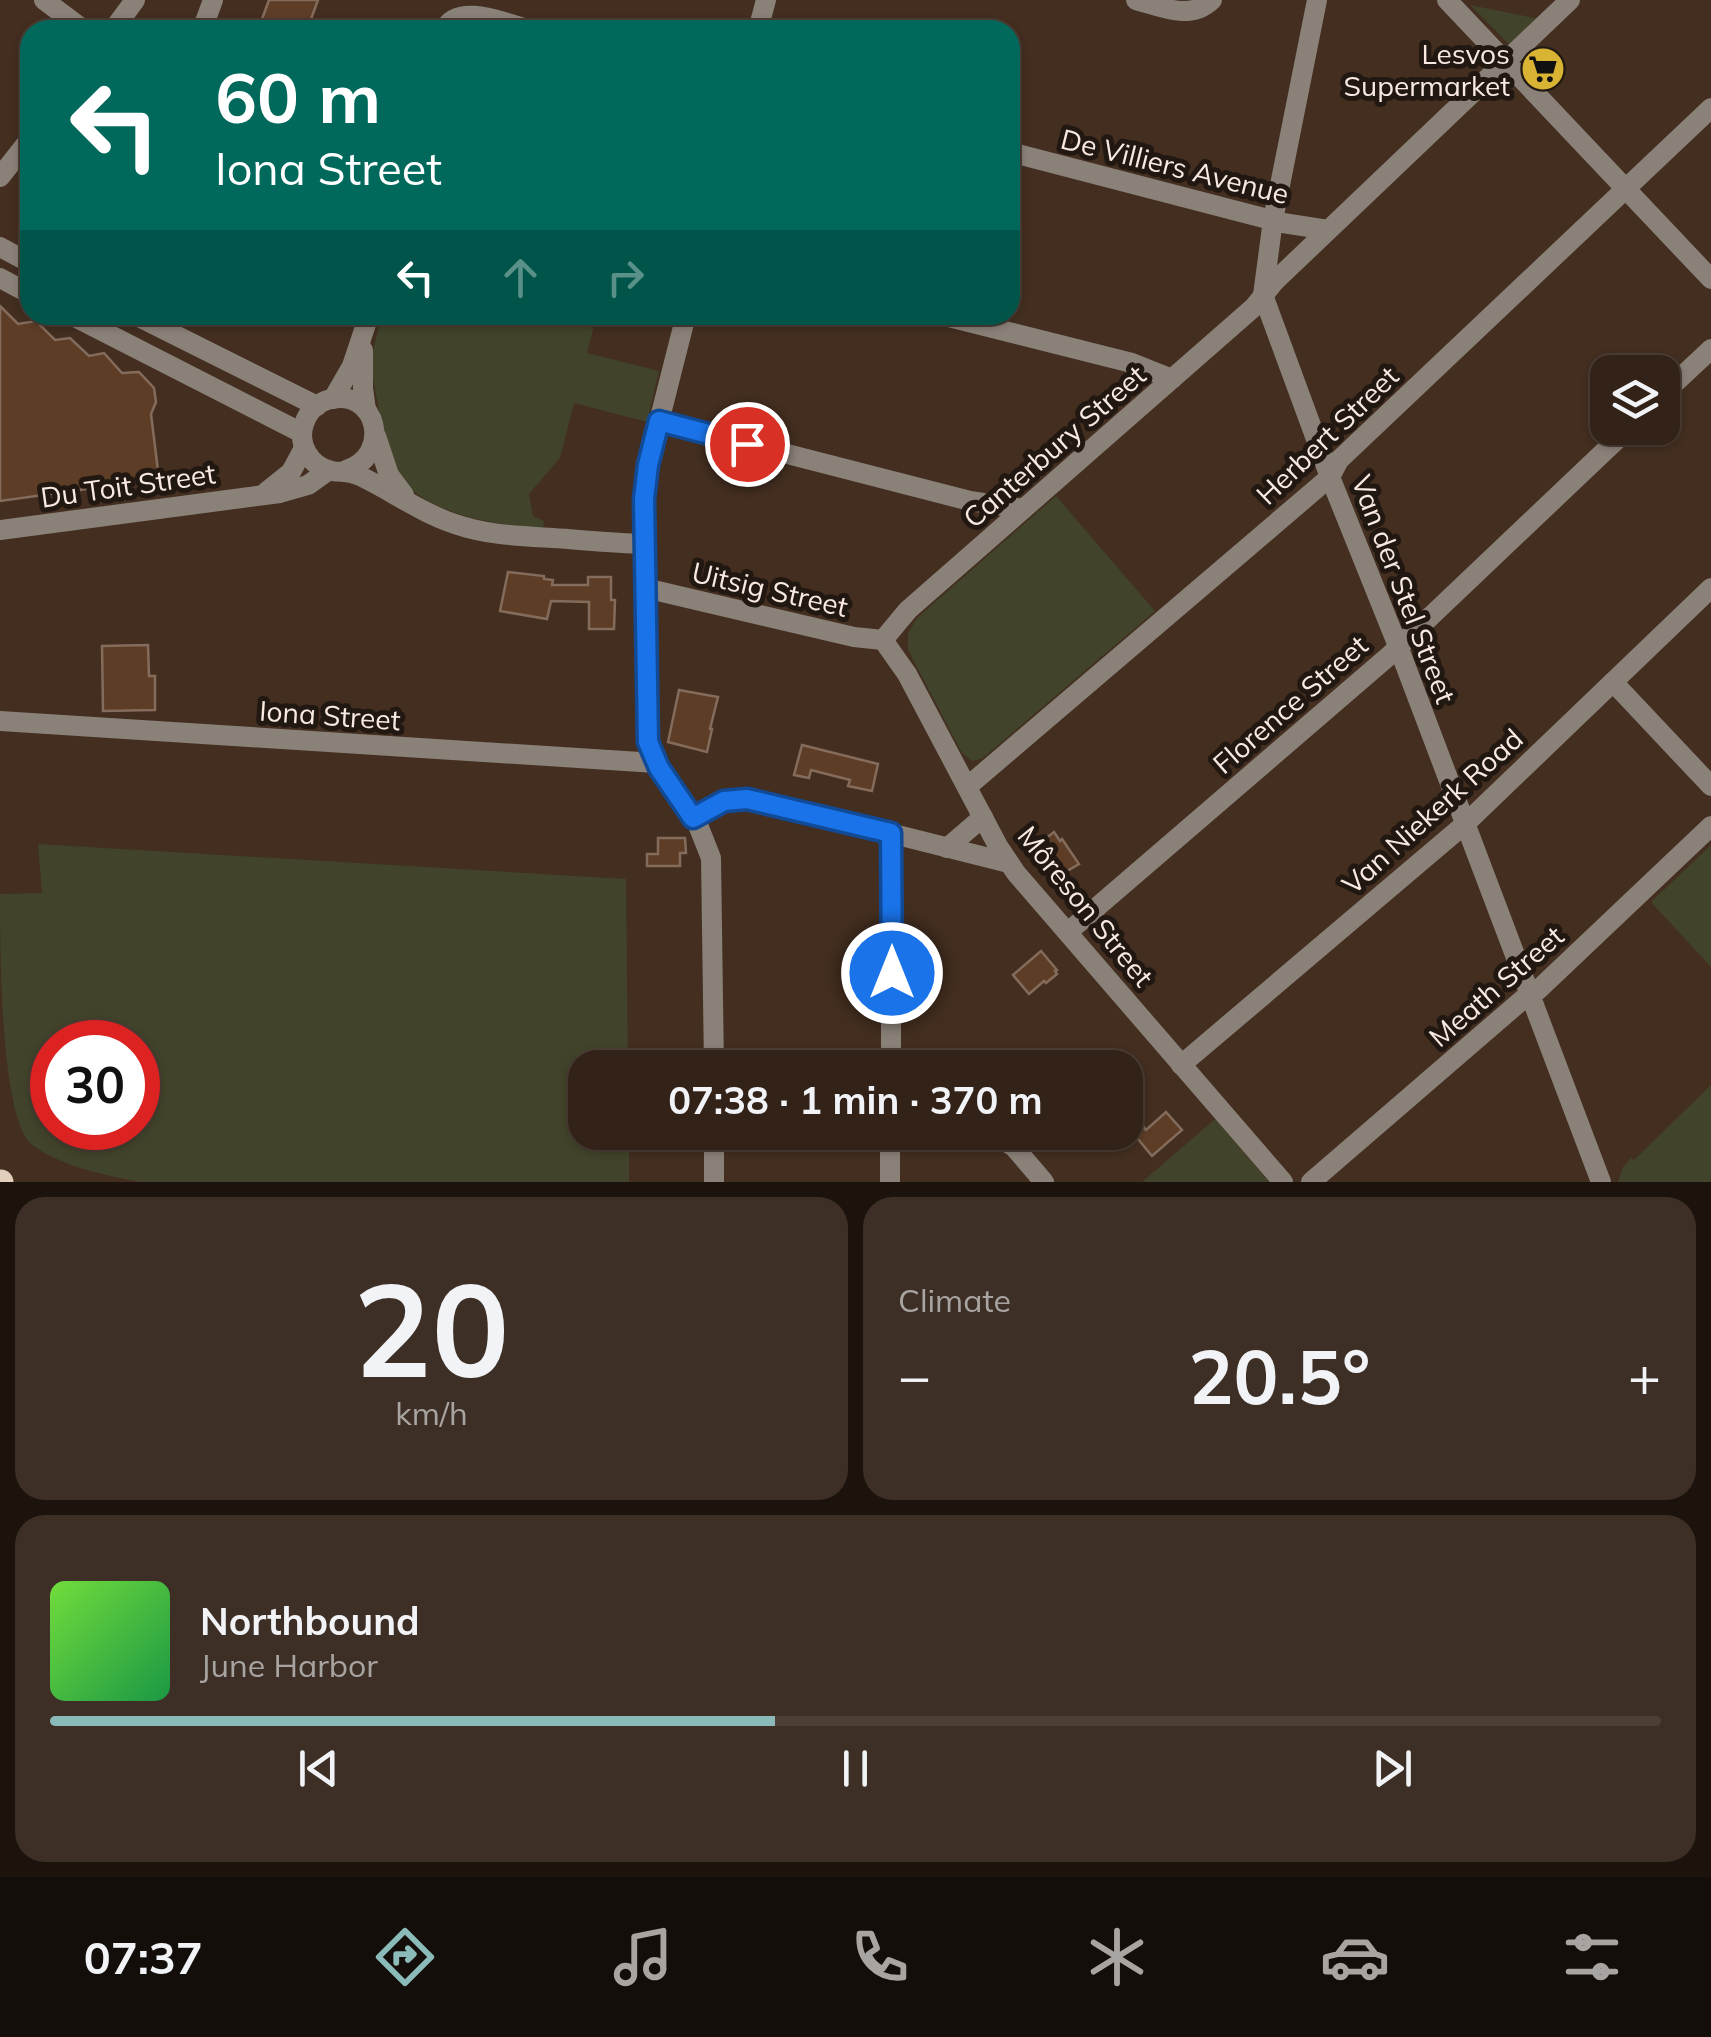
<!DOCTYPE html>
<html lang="en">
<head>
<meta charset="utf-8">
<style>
	:root { --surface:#322218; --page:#3d2f25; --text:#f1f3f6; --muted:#a8a4a2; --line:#4d3f37; --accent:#8bbbb9 }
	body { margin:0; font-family:Mulish,sans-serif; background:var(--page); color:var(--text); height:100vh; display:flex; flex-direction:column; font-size:38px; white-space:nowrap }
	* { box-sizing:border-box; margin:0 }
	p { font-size:32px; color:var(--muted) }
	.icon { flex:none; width:55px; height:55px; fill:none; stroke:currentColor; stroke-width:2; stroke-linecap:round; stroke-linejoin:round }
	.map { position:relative; height:1182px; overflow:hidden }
	.sheet { display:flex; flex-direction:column; gap:15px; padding:15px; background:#1c130d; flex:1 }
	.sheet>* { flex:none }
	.guide { position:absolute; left:20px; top:20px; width:1000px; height:305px; border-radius:30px; box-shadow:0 2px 8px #0004,0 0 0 2px var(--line); background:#00695c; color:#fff; overflow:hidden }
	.controls { position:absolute; left:1590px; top:355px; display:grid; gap:20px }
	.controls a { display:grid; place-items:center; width:90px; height:90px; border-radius:20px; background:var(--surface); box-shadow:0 2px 8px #0004,0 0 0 2px var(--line); font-size:50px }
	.speed { position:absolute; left:30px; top:1020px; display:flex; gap:20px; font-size:50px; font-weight:700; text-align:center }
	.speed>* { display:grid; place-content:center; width:130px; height:130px; border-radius:50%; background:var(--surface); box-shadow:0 2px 8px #0004,0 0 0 2px var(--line); line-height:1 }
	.speed .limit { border:15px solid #d22; background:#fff; color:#111 }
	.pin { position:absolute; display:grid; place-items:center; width:85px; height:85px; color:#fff; margin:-42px; border:5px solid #fff; border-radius:50%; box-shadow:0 2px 10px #0007 }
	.me { position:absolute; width:110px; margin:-55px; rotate:0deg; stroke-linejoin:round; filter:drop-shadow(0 0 8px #0008) }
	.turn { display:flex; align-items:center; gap:35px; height:210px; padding:0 30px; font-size:45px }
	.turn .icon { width:130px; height:130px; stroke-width:2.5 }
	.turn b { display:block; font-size:70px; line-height:85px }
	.lanes { display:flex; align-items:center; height:95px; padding:0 30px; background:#0003; justify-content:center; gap:50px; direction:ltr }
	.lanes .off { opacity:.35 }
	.big { font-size:75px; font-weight:700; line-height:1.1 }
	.sheet .tile { flex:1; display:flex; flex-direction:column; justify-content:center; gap:15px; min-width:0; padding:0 35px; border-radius:30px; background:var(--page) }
	.sheet .dial { align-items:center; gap:0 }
	.dial b { font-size:130px; line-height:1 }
	.song { display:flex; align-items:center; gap:30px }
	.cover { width:120px; height:120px; border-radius:15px; background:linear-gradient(135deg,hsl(100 70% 55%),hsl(140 70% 35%)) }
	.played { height:10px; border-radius:5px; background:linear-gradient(90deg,var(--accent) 45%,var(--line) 45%) }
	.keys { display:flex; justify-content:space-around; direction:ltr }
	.heat { display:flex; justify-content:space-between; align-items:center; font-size:55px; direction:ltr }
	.sheet .tiles { flex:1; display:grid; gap:15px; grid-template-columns:1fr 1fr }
	.tile:last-child { grid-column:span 2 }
	.trip { position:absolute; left:568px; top:1050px; width:575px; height:100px; border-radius:30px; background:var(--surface); box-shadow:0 2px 8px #0004,0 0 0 2px var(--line); font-weight:700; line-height:100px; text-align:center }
	.tab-bar { display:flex; height:160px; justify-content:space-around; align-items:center; background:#140e0a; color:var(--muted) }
	.tab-bar .icon { width:70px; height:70px }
	.tab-bar .active { color:var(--accent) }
	.tab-bar b { font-size:45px; color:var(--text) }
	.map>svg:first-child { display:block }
</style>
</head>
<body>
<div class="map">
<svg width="1711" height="1182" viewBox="0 0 1711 1182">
	<rect width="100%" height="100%" fill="#432e20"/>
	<g fill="#41432a" fill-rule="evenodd">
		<path d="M 1470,5 L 1539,19 L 1510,45 Z"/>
		<path d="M 382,315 L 554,315 L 594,325 L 587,353 L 659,371 L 647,422 L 574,403 L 560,458 L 529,494 L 533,516 L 544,521 L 543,530 C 499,524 417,515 396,469 C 383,440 378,401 371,370 L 371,359 Z"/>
		<path d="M 1056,496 L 1155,611 L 983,758 L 972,761 L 962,753 L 908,650 L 908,633 L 917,618 Z"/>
		<path d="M 38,844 L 626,879 L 628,1067 L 585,1068 L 585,1132 L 629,1133 L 629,1182 L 139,1182 C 102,1174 60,1167 30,1143 C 0,1112 0,946 0,894 L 42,893 ZM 138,1042 L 138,1128 L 52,1128 L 52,1042 Z"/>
		<path d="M 1711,845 L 1711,967 L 1651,902 Z"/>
		<path d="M 1711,1085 L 1711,1182 L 1618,1182 L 1623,1167 L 1631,1158 L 1634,1160 Z"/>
		<path d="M 1215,1119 L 1269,1182 L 1142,1182 Z"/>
	</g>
	<g fill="#5e3d26" stroke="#846c5c" stroke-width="2.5">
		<path d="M 269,0 L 318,0 L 307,30 L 258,30 Z"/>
		<path d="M 0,306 L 18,324 L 36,321 L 55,340 L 70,338 L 89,356 L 104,353 L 122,373 L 139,372 L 154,388 L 156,402 L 151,414 L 159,479 L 0,501 Z"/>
		<path d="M 508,572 L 544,576 L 544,579 L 553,580 L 552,585 L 588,585 L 588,577 L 611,577 L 611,600 L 615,600 L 614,629 L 589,629 L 589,602 L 551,601 L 547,619 L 500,611 Z"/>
		<path d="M 148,645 L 149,676 L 155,676 L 155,710 L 103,711 L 102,646 Z"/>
		<path d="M 679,690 L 718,697 L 710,729 L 712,729 L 707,752 L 668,742 Z"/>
		<path d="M 802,745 L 878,764 L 872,791 L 848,786 L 850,780 L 811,770 L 809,778 L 794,775 Z"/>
		<path d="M 1054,832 L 1060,841 L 1062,839 L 1079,864 L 1055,878 L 1053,875 L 1050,877 L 1037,860 L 1043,855 L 1036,846 Z"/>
		<path d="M 658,838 L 685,838 L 686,853 L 680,853 L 680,866 L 647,866 L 647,854 L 658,854 Z"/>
		<path d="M 1041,951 L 1057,970 L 1055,971 L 1057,974 L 1046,983 L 1044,981 L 1029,994 L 1013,975 Z"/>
		<path d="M 1166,1112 L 1182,1130 L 1152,1156 L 1133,1133 L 1142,1125 L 1146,1130 Z"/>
	</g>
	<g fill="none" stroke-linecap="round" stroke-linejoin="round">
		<g stroke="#8a8178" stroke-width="20">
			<path d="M 44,0 L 84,30"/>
			<path d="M 1136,0 C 1162,7 1190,21 1212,0"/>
			<path d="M 1317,0 L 1273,220 L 1263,295 L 1330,477 L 1398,646 L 1601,1182"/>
			<path d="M 1447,0 L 1711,279"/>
			<path d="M 113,30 L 135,0"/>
			<path d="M 202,30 L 213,0"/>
			<path d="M 444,30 C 458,1 507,24 531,30"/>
			<path d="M 758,30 L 766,0"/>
			<path d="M 1010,152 L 1283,223 L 1328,230"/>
			<path d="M 0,177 L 30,139"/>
			<path d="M 0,247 L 30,263"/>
			<path d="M 0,278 L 30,294"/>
			<path d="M 71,315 L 302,433"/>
			<path d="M 135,315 L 317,406"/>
			<path d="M 686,315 L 648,465 L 644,499 L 646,724 L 648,742 L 652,756 L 698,825 L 711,858 L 714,1068"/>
			<path d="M 941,315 L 1132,363 L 1172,379"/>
			<path d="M 363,350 L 363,388 L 366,410"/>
			<path d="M 1662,395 L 1711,349"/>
			<path d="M 333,399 L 352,366 L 369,315"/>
			<path d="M 659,421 L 970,501 L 1023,509"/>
			<path d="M 376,436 L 389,475 L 404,495"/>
			<path d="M 346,470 C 393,455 377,389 331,399 C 318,402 308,411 304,424 C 297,444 310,466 331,471 C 343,473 347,470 360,476 C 392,491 421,513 455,524 C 486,535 520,536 553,538 C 583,540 614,543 644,544"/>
			<path d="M 266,492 L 291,472 L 304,448"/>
			<path d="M 0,530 L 280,493 L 308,485 L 329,470"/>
			<path d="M 645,588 L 854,637 L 883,640"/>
			<path d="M 883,640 L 908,610 L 1254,307 L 1275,281 L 1570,0"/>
			<path d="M 883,640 L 907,674 L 998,846 L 1016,873 L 1283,1182"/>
			<path d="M 1613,682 L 1711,786"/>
			<path d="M 0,721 L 656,763"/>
			<path d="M 967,787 L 1330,477 L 1339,460 L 1711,108"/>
			<path d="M 693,818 C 714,805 729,798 754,799 L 1009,863"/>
			<path d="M 947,848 L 983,817"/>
			<path d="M 1068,932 L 1390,655 L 1629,428"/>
			<path d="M 1181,1065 L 1465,824 L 1711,588"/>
			<path d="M 891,1068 L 891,833"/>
			<path d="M 714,1132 L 714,1182"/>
			<path d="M 890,1132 L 890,1182"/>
			<path d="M 890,1137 L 1001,1139 L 1014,1147 L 1044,1182"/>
			<path d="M 1311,1182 L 1522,1000 L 1538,990 L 1711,826"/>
		</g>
		<path stroke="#e2cfbc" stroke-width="25" d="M 0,1182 L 1,1182"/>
	</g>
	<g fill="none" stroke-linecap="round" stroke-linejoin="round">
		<defs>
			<path id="route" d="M 747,444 L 659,421 L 648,465 L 644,499 L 648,742 L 659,768 L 693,818 L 724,801 L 747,799 L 891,833 L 892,973"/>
		</defs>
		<use href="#route" stroke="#114b97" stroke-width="25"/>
		<use href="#route" stroke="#1a73e8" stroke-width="18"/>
	</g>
	<defs>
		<symbol id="supermarket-disc" viewBox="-11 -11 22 22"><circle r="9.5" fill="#d9b334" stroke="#221812"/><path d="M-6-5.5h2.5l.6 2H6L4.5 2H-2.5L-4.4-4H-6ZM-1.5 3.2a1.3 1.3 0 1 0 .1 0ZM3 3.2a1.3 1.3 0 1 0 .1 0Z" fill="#111"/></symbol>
	</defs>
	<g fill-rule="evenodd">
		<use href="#supermarket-disc" x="1518" y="44" width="50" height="50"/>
	</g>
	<g text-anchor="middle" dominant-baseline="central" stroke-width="10" stroke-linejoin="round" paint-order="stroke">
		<g font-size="28" fill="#f8eae1" stroke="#221812" text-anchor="end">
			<text x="1510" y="53">Lesvos<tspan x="1510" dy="32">Supermarket</tspan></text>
		</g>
		<g font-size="28" fill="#f8eae1" stroke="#221812">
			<text transform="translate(1175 166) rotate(14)">De Villiers Avenue</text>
			<text transform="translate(1327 435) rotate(-44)">Herbert Street</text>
			<text transform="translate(1054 446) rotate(-41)">Canterbury Street</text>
			<text transform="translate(128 485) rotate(-8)">Du Toit Street</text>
			<text transform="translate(770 589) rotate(13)">Uitsig Street</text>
			<text transform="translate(1404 589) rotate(69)">Van der Stel Street</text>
			<text transform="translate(1290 704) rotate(-41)">Florence Street</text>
			<text transform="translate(330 715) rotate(4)">Iona Street</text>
			<text transform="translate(1432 811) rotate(-42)">Van Niekerk Road</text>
			<text transform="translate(1086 906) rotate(51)">Môreson Street</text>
			<text transform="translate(1496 986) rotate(-41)">Meath Street</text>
		</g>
	</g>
</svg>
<div class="controls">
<a><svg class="icon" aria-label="layers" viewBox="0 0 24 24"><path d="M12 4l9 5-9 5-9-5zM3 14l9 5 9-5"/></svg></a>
</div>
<div class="speed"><div class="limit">30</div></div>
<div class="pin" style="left:747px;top:444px;background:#d93025"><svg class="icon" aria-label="arrive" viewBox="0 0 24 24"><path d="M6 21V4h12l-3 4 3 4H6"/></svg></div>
<svg class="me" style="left:892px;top:973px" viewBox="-20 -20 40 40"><circle r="17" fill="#1a73e8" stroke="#fff" stroke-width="3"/><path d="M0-11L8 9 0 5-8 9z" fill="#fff"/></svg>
<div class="trip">07:38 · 1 min · 370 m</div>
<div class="guide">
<div class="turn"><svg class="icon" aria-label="left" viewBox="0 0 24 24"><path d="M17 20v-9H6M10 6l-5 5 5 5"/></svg><div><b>60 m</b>Iona Street</div></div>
<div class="lanes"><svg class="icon" aria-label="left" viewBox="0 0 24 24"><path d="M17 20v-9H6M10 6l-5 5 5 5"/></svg><svg class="icon off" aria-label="ahead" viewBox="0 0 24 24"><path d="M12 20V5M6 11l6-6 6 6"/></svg><svg class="icon off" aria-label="right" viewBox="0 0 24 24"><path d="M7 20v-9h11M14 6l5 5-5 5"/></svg></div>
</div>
</div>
<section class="sheet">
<div class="tiles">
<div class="tile dial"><b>20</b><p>km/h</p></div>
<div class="tile"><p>Climate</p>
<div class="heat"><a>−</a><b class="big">20.5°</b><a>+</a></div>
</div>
<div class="tile">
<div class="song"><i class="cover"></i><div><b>Northbound</b><p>June Harbor</p></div></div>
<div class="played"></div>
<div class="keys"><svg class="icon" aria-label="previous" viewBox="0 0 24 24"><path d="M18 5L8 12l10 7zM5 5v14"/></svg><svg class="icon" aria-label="pause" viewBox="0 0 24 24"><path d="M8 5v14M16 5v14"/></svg><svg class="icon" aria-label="next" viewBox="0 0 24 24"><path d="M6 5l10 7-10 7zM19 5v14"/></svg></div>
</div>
</div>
</section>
<nav class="tab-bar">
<b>07:37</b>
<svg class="icon active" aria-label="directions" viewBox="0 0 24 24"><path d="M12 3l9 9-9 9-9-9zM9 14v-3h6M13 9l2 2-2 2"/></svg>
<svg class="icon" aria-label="music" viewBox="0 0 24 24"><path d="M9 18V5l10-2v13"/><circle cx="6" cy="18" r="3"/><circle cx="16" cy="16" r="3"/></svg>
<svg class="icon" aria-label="phone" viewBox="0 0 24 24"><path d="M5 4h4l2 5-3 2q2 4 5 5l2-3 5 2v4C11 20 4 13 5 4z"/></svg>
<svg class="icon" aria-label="climate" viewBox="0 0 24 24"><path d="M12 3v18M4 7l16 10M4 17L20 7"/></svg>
<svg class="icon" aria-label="car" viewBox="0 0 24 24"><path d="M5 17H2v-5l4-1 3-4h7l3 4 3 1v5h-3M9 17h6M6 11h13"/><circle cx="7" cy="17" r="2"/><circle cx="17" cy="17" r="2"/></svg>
<svg class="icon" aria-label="filters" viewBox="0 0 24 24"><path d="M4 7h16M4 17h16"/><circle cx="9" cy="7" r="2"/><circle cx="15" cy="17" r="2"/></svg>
</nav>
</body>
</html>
